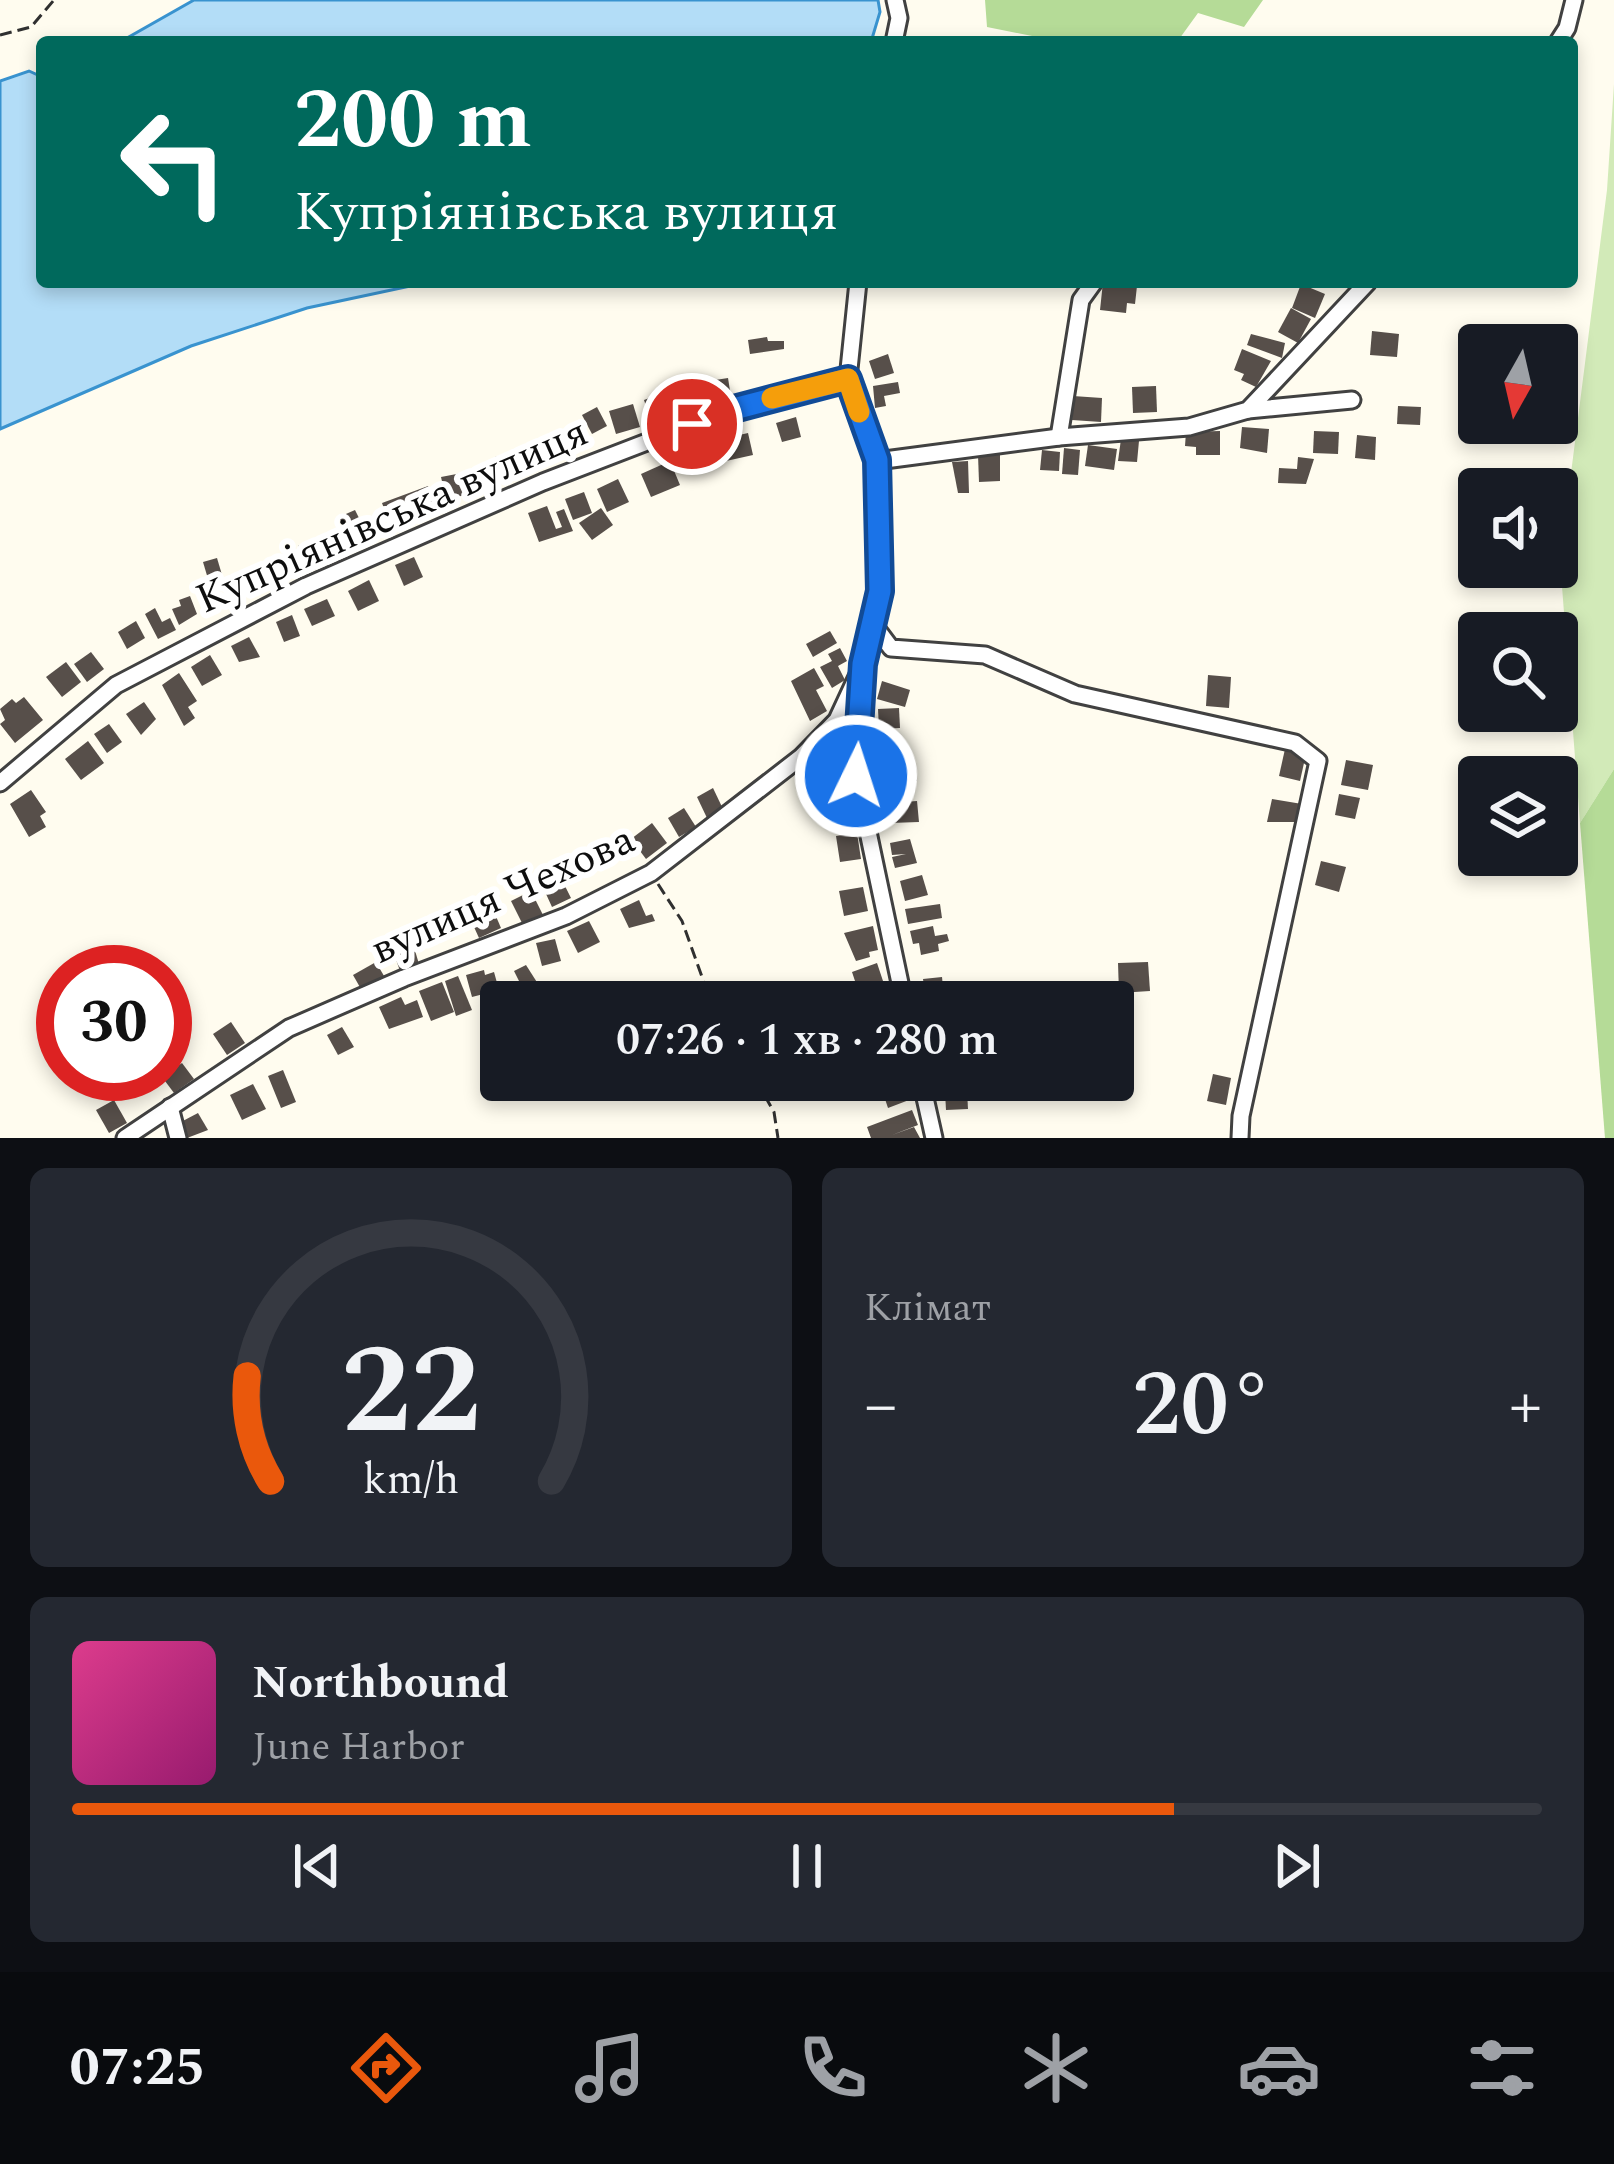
<!DOCTYPE html>
<html lang="uk">
<head>
<meta charset="utf-8">
<style>
	:root { --surface:#171b24; --page:#242831; --text:#f1f3f6; --muted:#9ea1a6; --line:#363941; --accent:#ea580c }
	body { margin:0; font-family:Spectral,serif; background:var(--page); color:var(--text); height:100vh; display:flex; flex-direction:column; font-size:45px; white-space:nowrap }
	* { box-sizing:border-box; margin:0 }
	p { font-size:39px; color:var(--muted) }
	.icon { flex:none; width:66px; height:66px; fill:none; stroke:currentColor; stroke-width:2; stroke-linecap:round; stroke-linejoin:round }
	.map { position:relative; height:1138px; overflow:hidden }
	.sheet { display:flex; flex-direction:column; gap:30px; padding:30px; background:#0d0f14; flex:1 }
	.sheet>* { flex:none }
	.guide { position:absolute; left:36px; top:36px; width:1542px; height:252px; border-radius:12px; box-shadow:0 6px 18px #0003; background:#00695c; color:#fff; overflow:hidden }
	.needle { width:78px; rotate:188deg }
	.buttons { position:absolute; left:1458px; top:324px; display:grid; gap:24px }
	.buttons a { display:grid; place-items:center; width:120px; height:120px; border-radius:12px; background:var(--surface); box-shadow:0 6px 18px #0003; font-size:60px }
	.speed { position:absolute; left:36px; top:945px; display:flex; gap:24px; font-size:60px; font-weight:700; text-align:center }
	.speed>* { display:grid; place-content:center; width:156px; height:156px; border-radius:50%; background:var(--surface); box-shadow:0 6px 18px #0003; line-height:1 }
	.speed .limit { border:18px solid #d22; background:#fff; color:#111 }
	.pin { position:absolute; display:grid; place-items:center; width:102px; height:102px; color:#fff; margin:-51px; border:6px solid #fff; border-radius:50%; box-shadow:0 3px 12px #0007 }
	.me { position:absolute; width:132px; margin:-66px; rotate:4deg; stroke-linejoin:round; filter:drop-shadow(0 0 9px #0008) }
	.turn { display:flex; align-items:center; gap:42px; height:252px; padding:0 60px; font-size:54px }
	.turn .icon { width:156px; height:156px; stroke-width:2.5 }
	.turn b { display:block; font-size:84px; line-height:102px }
	.big { font-size:90px; font-weight:600; line-height:1.1 }
	.sheet .card { flex:1; display:flex; flex-direction:column; justify-content:center; gap:18px; min-width:0; padding:0 42px; border-radius:18px; background:var(--page) }
	.sheet .dial { align-items:center; gap:0 }
	.dial svg { height:312px; overflow:visible; fill:none; stroke:var(--line); stroke-width:7; stroke-linecap:round; text-anchor:middle }
	.dial text { fill:var(--text); stroke:none }
	.song { display:flex; align-items:center; gap:36px }
	.cover { width:144px; height:144px; border-radius:18px; background:linear-gradient(135deg,hsl(330 70% 55%),hsl(320 70% 35%)) }
	.played { height:12px; border-radius:6px; background:linear-gradient(90deg,var(--accent) 75%,var(--line) 75%) }
	.keys { display:flex; justify-content:space-around; direction:ltr }
	.heat { display:flex; justify-content:space-between; align-items:center; font-size:66px; direction:ltr }
	.sheet .tiles { flex:1; display:grid; gap:30px; grid-template-columns:1fr 1fr }
	.card:last-child { grid-column:span 2 }
	.trip { position:absolute; left:480px; top:981px; width:654px; height:120px; border-radius:12px; background:var(--surface); box-shadow:0 6px 18px #0003; font-weight:600; line-height:120px; text-align:center }
	.tab-bar { display:flex; height:192px; justify-content:space-around; align-items:center; background:#090b0e; color:var(--muted) }
	.tab-bar .icon { width:84px; height:84px }
	.tab-bar .current { color:var(--accent) }
	.tab-bar b { font-size:54px; color:var(--text) }
	.map>svg:first-child { display:block }
</style>
</head>
<body>
<div class="map">
<svg width="1614" height="1138" viewBox="0 0 1614 1138">
	<rect width="100%" height="100%" fill="#fffcef"/>
	<path fill="#d2eab8" d="M 1614,84 L 1614,769 L 1580,823 L 1560,560 L 1607,190 Z"/>
	<g fill="#b5db97">
		<path d="M 985,0 L 1263,0 L 1244,27 L 1198,13 L 1177,42 L 1062,42 L 987,27 Z"/>
		<path d="M 1614,769 L 1614,1138 L 1605,1138 L 1580,823 Z"/>
	</g>
	<g fill="#b3ddf7" stroke="#3993cf" stroke-width="3">
		<path d="M 194,0 L 878,0 L 880,12 L 871,42 L 120,42 Z"/>
		<path d="M 29,71 L 42,77 L 42,282 L 429,282 L 307,308 L 191,346 L 0,429 L 0,81 Z"/>
	</g>
	<g fill="#574f4a">
		<path d="M 1103,282 L 1137,286 L 1135,304 L 1127,303 L 1126,313 L 1100,310 Z"/>
		<path d="M 1301,284 L 1325,294 L 1315,318 L 1292,308 Z"/>
		<path d="M 1291,308 L 1311,319 L 1298,343 L 1278,332 Z"/>
		<path d="M 1372,331 L 1399,334 L 1397,357 L 1370,355 Z"/>
		<path d="M 1251,334 L 1285,343 L 1282,358 L 1247,345 Z"/>
		<path d="M 767,337 L 768,341 L 784,341 L 784,349 L 750,354 L 748,340 Z"/>
		<path d="M 1242,349 L 1271,361 L 1256,387 L 1241,380 L 1244,374 L 1234,370 Z"/>
		<path d="M 888,354 L 894,373 L 875,379 L 869,361 Z"/>
		<path d="M 728,378 L 731,397 L 712,400 L 709,381 Z"/>
		<path d="M 898,382 L 900,393 L 884,396 L 886,406 L 875,408 L 873,386 Z"/>
		<path d="M 1156,386 L 1157,412 L 1133,413 L 1132,387 Z"/>
		<path d="M 666,392 L 673,413 L 651,421 L 644,400 Z"/>
		<path d="M 1073,396 L 1102,398 L 1101,422 L 1072,420 Z"/>
		<path d="M 633,404 L 640,427 L 616,434 L 609,411 Z"/>
		<path d="M 1398,406 L 1421,407 L 1420,425 L 1397,424 Z"/>
		<path d="M 597,407 L 607,426 L 592,434 L 582,415 Z"/>
		<path d="M 796,417 L 801,437 L 782,442 L 776,423 Z"/>
		<path d="M 1242,427 L 1269,429 L 1267,453 L 1240,448 Z"/>
		<path d="M 1220,431 L 1220,455 L 1196,455 L 1196,447 L 1185,446 L 1186,432 Z"/>
		<path d="M 1314,431 L 1339,432 L 1338,454 L 1313,453 Z"/>
		<path d="M 748,433 L 753,455 L 726,461 L 722,439 Z"/>
		<path d="M 1357,435 L 1376,437 L 1375,460 L 1355,458 Z"/>
		<path d="M 1121,439 L 1139,441 L 1137,462 L 1118,461 Z"/>
		<path d="M 1088,445 L 1117,449 L 1114,470 L 1085,466 Z"/>
		<path d="M 1064,448 L 1080,450 L 1078,475 L 1062,474 Z"/>
		<path d="M 519,450 L 525,474 L 501,480 L 495,457 Z"/>
		<path d="M 1042,450 L 1060,452 L 1059,471 L 1040,470 Z"/>
		<path d="M 978,455 L 1000,455 L 1000,481 L 979,482 Z"/>
		<path d="M 1298,457 L 1314,459 L 1306,484 L 1278,483 L 1279,468 L 1297,469 Z"/>
		<path d="M 670,461 L 680,485 L 651,497 L 641,474 Z"/>
		<path d="M 968,461 L 969,493 L 958,493 L 952,462 Z"/>
		<path d="M 467,472 L 471,494 L 446,499 L 441,477 Z"/>
		<path d="M 618,479 L 629,502 L 607,512 L 597,489 Z"/>
		<path d="M 428,486 L 436,508 L 423,513 L 418,500 L 407,504 L 412,517 L 390,525 L 382,503 Z"/>
		<path d="M 584,492 L 592,513 L 573,520 L 565,499 Z"/>
		<path d="M 547,506 L 556,529 L 562,527 L 556,512 L 564,509 L 573,531 L 539,542 L 528,513 Z"/>
		<path d="M 601,508 L 613,525 L 592,540 L 579,523 Z"/>
		<path d="M 355,510 L 369,538 L 333,555 L 325,537 L 344,528 L 339,517 Z"/>
		<path d="M 319,536 L 331,562 L 309,572 L 298,546 Z"/>
		<path d="M 414,557 L 423,577 L 404,586 L 395,565 Z"/>
		<path d="M 217,558 L 225,585 L 211,589 L 203,562 Z"/>
		<path d="M 369,580 L 379,601 L 358,611 L 348,591 Z"/>
		<path d="M 190,596 L 197,614 L 179,625 L 172,609 L 181,606 L 179,600 Z"/>
		<path d="M 327,599 L 335,616 L 312,626 L 304,609 Z"/>
		<path d="M 155,608 L 162,622 L 170,618 L 176,630 L 158,639 L 145,614 Z"/>
		<path d="M 292,615 L 300,636 L 284,642 L 276,622 Z"/>
		<path d="M 136,621 L 145,638 L 127,649 L 118,632 Z"/>
		<path d="M 830,631 L 837,643 L 813,657 L 806,644 Z"/>
		<path d="M 249,637 L 260,657 L 239,662 L 231,646 Z"/>
		<path d="M 840,648 L 847,661 L 838,666 L 845,680 L 832,688 L 820,667 L 832,661 L 828,654 Z"/>
		<path d="M 91,652 L 104,669 L 87,682 L 74,664 Z"/>
		<path d="M 210,655 L 222,675 L 202,686 L 191,667 Z"/>
		<path d="M 66,662 L 81,682 L 62,697 L 46,677 Z"/>
		<path d="M 814,668 L 824,686 L 816,690 L 827,711 L 810,721 L 791,681 Z"/>
		<path d="M 179,673 L 197,701 L 188,707 L 195,718 L 184,726 L 162,685 Z"/>
		<path d="M 1208,675 L 1231,677 L 1229,708 L 1206,706 Z"/>
		<path d="M 882,681 L 910,690 L 905,707 L 877,699 Z"/>
		<path d="M 24,697 L 43,720 L 15,743 L 0,724 L 5,720 L 0,709 L 12,699 L 16,703 Z"/>
		<path d="M 144,702 L 156,719 L 141,735 L 126,714 Z"/>
		<path d="M 899,708 L 900,728 L 879,729 L 878,709 Z"/>
		<path d="M 109,724 L 122,742 L 107,753 L 94,734 Z"/>
		<path d="M 88,741 L 104,763 L 81,780 L 65,759 Z"/>
		<path d="M 908,746 L 909,771 L 883,772 L 882,747 Z"/>
		<path d="M 1285,749 L 1306,754 L 1300,781 L 1279,776 Z"/>
		<path d="M 838,755 L 847,776 L 819,788 L 814,775 L 829,768 L 826,760 Z"/>
		<path d="M 1346,760 L 1373,765 L 1368,790 L 1341,785 Z"/>
		<path d="M 915,772 L 917,781 L 897,783 L 898,793 L 884,795 L 882,777 Z"/>
		<path d="M 713,788 L 723,809 L 707,818 L 697,797 Z"/>
		<path d="M 31,790 L 46,812 L 40,816 L 46,827 L 29,837 L 10,804 Z"/>
		<path d="M 845,794 L 848,813 L 827,817 L 823,798 Z"/>
		<path d="M 1339,794 L 1360,798 L 1355,819 L 1335,815 Z"/>
		<path d="M 1272,799 L 1302,804 L 1298,822 L 1267,822 Z"/>
		<path d="M 917,801 L 919,822 L 890,823 L 889,803 Z"/>
		<path d="M 684,808 L 696,827 L 679,837 L 668,818 Z"/>
		<path d="M 652,823 L 667,843 L 646,859 L 631,839 Z"/>
		<path d="M 857,833 L 861,859 L 840,862 L 836,836 Z"/>
		<path d="M 910,839 L 917,863 L 895,868 L 892,857 L 906,854 L 892,855 L 890,843 Z"/>
		<path d="M 1321,861 L 1346,867 L 1339,892 L 1315,885 Z"/>
		<path d="M 922,875 L 928,895 L 905,901 L 900,881 Z"/>
		<path d="M 552,877 L 557,887 L 564,884 L 571,898 L 552,907 L 541,883 Z"/>
		<path d="M 863,887 L 868,911 L 844,916 L 839,891 Z"/>
		<path d="M 531,891 L 543,915 L 523,925 L 511,901 Z"/>
		<path d="M 639,900 L 646,916 L 652,914 L 655,921 L 629,928 L 620,909 Z"/>
		<path d="M 940,904 L 942,918 L 908,924 L 905,909 Z"/>
		<path d="M 492,907 L 501,928 L 479,938 L 469,916 Z"/>
		<path d="M 589,921 L 600,942 L 578,953 L 567,931 Z"/>
		<path d="M 873,926 L 878,950 L 869,952 L 870,957 L 856,961 L 844,933 Z"/>
		<path d="M 933,926 L 935,936 L 947,934 L 949,941 L 938,944 L 939,951 L 921,955 L 919,943 L 913,944 L 910,931 Z"/>
		<path d="M 555,939 L 561,961 L 542,966 L 536,943 Z"/>
		<path d="M 413,944 L 419,964 L 400,971 L 393,951 Z"/>
		<path d="M 376,962 L 384,976 L 361,989 L 353,975 Z"/>
		<path d="M 1148,962 L 1150,991 L 1119,993 L 1118,963 Z"/>
		<path d="M 877,963 L 883,981 L 858,990 L 852,972 Z"/>
		<path d="M 526,965 L 540,987 L 526,995 L 514,971 Z"/>
		<path d="M 484,970 L 485,975 L 494,972 L 499,990 L 472,997 L 466,975 Z"/>
		<path d="M 458,976 L 472,1010 L 456,1016 L 445,981 Z"/>
		<path d="M 942,977 L 944,997 L 926,1000 L 923,979 Z"/>
		<path d="M 442,982 L 454,1012 L 431,1021 L 419,991 Z"/>
		<path d="M 887,985 L 893,1001 L 858,1002 L 856,996 Z"/>
		<path d="M 401,997 L 405,1005 L 417,1000 L 423,1017 L 389,1029 L 379,1007 Z"/>
		<path d="M 231,1022 L 245,1043 L 227,1055 L 213,1034 Z"/>
		<path d="M 342,1027 L 354,1047 L 338,1055 L 327,1035 Z"/>
		<path d="M 182,1063 L 194,1079 L 174,1093 L 162,1077 Z"/>
		<path d="M 283,1070 L 296,1102 L 281,1108 L 268,1076 Z"/>
		<path d="M 1213,1074 L 1231,1078 L 1226,1105 L 1207,1101 Z"/>
		<path d="M 903,1082 L 909,1100 L 888,1108 L 882,1090 Z"/>
		<path d="M 253,1084 L 266,1109 L 242,1120 L 230,1095 Z"/>
		<path d="M 967,1091 L 968,1109 L 946,1110 L 945,1092 Z"/>
		<path d="M 114,1100 L 127,1123 L 109,1133 L 96,1110 Z"/>
		<path d="M 912,1110 L 918,1125 L 892,1135 L 914,1127 L 920,1138 L 871,1138 L 867,1127 Z"/>
		<path d="M 198,1113 L 208,1130 L 187,1138 L 179,1123 Z"/>
	</g>
	<g fill="none" stroke-linecap="round" stroke-linejoin="round">
		<defs>
			<g id="minor">
				<path d="M 894,42 L 899,18 L 895,0"/>
				<path d="M 1558,42 L 1567,28 L 1574,0"/>
				<path d="M 858,282 L 848,379 L 877,461 L 880,591 L 863,664 L 856,775 L 904,1002"/>
				<path d="M 1248,410 L 1352,400"/>
				<path d="M 1059,437 L 1081,300 L 1094,282"/>
				<path d="M 877,461 L 1059,437 L 1189,427 L 1248,410 L 1368,282"/>
				<path d="M 873,624 L 891,648 L 985,655 L 1075,694 L 1295,743 L 1318,761 L 1241,1116 L 1240,1138"/>
				<path d="M 0,783 L 116,685 L 306,586 L 543,482 L 730,410 L 848,379"/>
				<path d="M 921,1080 L 934,1138"/>
				<path d="M 170,1107 L 178,1138"/>
				<path d="M 125,1138 L 289,1028 L 404,978 L 566,916 L 651,873 L 801,757 L 837,720 L 863,664"/>
			</g>
		</defs>
		<use href="#minor" stroke="#414141" stroke-width="21"/>
		<g stroke="#303030" stroke-width="3" stroke-dasharray="12 6" stroke-linecap="butt">
			<path d="M 0,35 L 31,27 L 54,0"/>
			<path d="M 658,884 L 682,921 L 711,1002"/>
			<path d="M 756,1080 L 774,1112 L 778,1138"/>
		</g>
		<use href="#minor" stroke="#fff" stroke-width="15"/>
	</g>
	<g fill="none" stroke-linecap="round" stroke-linejoin="round">
		<defs>
			<path id="route" d="M 692,424 L 730,410 L 848,379 L 877,460 L 880,591 L 863,664 L 856,776"/>
		</defs>
		<use href="#route" stroke="#114b97" stroke-width="30"/>
		<use href="#route" stroke="#1a73e8" stroke-width="21"/>
		<path stroke="#f59e0b" stroke-width="21" d="M 772,398 L 848,379 L 859,412"/>
	</g>
	<g text-anchor="middle" dominant-baseline="central" stroke-width="12" stroke-linejoin="round" paint-order="stroke">
		<g font-size="42" fill="#0e0e0e" stroke="#fff">
			<text transform="translate(392 516) rotate(-24)">Купріянівська вулиця</text>
			<text transform="translate(503 895) rotate(-24)">вулиця Чехова</text>
		</g>
	</g>
</svg>
<div class="buttons">
<a><svg class="needle" viewBox="-14 -14 28 28"><path d="M0-13l5 13h-10z" fill="#e53935"/><path d="M0 13l5-13h-10z" fill="#9ea1a6"/></svg></a>
<a><svg class="icon" aria-label="sound" viewBox="0 0 24 24"><path d="M4 9h4l5-4v14l-5-4H4zM17 9q2 3 0 6"/></svg></a>
<a><svg class="icon" aria-label="search" viewBox="0 0 24 24"><circle cx="10" cy="10" r="6"/><path d="M15 15l6 6"/></svg></a>
<a><svg class="icon" aria-label="layers" viewBox="0 0 24 24"><path d="M12 4l9 5-9 5-9-5zM3 14l9 5 9-5"/></svg></a>
</div>
<div class="speed"><div class="limit">30</div></div>
<div class="pin" style="left:692px;top:424px;background:#d93025"><svg class="icon" aria-label="arrive" viewBox="0 0 24 24"><path d="M6 21V4h12l-3 4 3 4H6"/></svg></div>
<svg class="me" style="left:856px;top:776px" viewBox="-20 -20 40 40"><circle r="17" fill="#1a73e8" stroke="#fff" stroke-width="3"/><path d="M0-11L8 9 0 5-8 9z" fill="#fff"/></svg>
<div class="trip">07:26 · 1 хв · 280 m</div>
<div class="guide">
<div class="turn"><svg class="icon" aria-label="left" viewBox="0 0 24 24"><path d="M17 20v-9H6M10 6l-5 5 5 5"/></svg><div><b>200 m</b>Купріянівська вулиця</div></div>
</div>
</div>
<section class="sheet">
<div class="tiles">
<div class="card dial"><svg viewBox="0 0 100 80">
<path d="M14 69A42 42 0 1 1 86 69"/>
<path d="M14 69A42 42 0 0 1 8 42" stroke="#ea580c"/>
<text x="50" y="56" font-size="32" font-weight="700">22</text>
<text x="50" y="72" font-size="11">km/h</text>
</svg></div>
<div class="card"><p>Клімат</p>
<div class="heat"><a>−</a><b class="big">20°</b><a>+</a></div>
</div>
<div class="card">
<div class="song"><i class="cover"></i><div><b>Northbound</b><p>June Harbor</p></div></div>
<div class="played"></div>
<div class="keys"><svg class="icon" aria-label="previous" viewBox="0 0 24 24"><path d="M18 5L8 12l10 7zM5 5v14"/></svg><svg class="icon" aria-label="pause" viewBox="0 0 24 24"><path d="M8 5v14M16 5v14"/></svg><svg class="icon" aria-label="next" viewBox="0 0 24 24"><path d="M6 5l10 7-10 7zM19 5v14"/></svg></div>
</div>
</div>
</section>
<nav class="tab-bar">
<b>07:25</b>
<svg class="icon current" aria-label="directions" viewBox="0 0 24 24"><path d="M12 3l9 9-9 9-9-9zM9 14v-3h6M13 9l2 2-2 2"/></svg>
<svg class="icon" aria-label="music" viewBox="0 0 24 24"><path d="M9 18V5l10-2v13"/><circle cx="6" cy="18" r="3"/><circle cx="16" cy="16" r="3"/></svg>
<svg class="icon" aria-label="phone" viewBox="0 0 24 24"><path d="M5 4h4l2 5-3 2q2 4 5 5l2-3 5 2v4C11 20 4 13 5 4z"/></svg>
<svg class="icon" aria-label="climate" viewBox="0 0 24 24"><path d="M12 3v18M4 7l16 10M4 17L20 7"/></svg>
<svg class="icon" aria-label="car" viewBox="0 0 24 24"><path d="M5 17H2v-5l4-1 3-4h7l3 4 3 1v5h-3M9 17h6M6 11h13"/><circle cx="7" cy="17" r="2"/><circle cx="17" cy="17" r="2"/></svg>
<svg class="icon" aria-label="filters" viewBox="0 0 24 24"><path d="M4 7h16M4 17h16"/><circle cx="9" cy="7" r="2"/><circle cx="15" cy="17" r="2"/></svg>
</nav>
</body>
</html>
